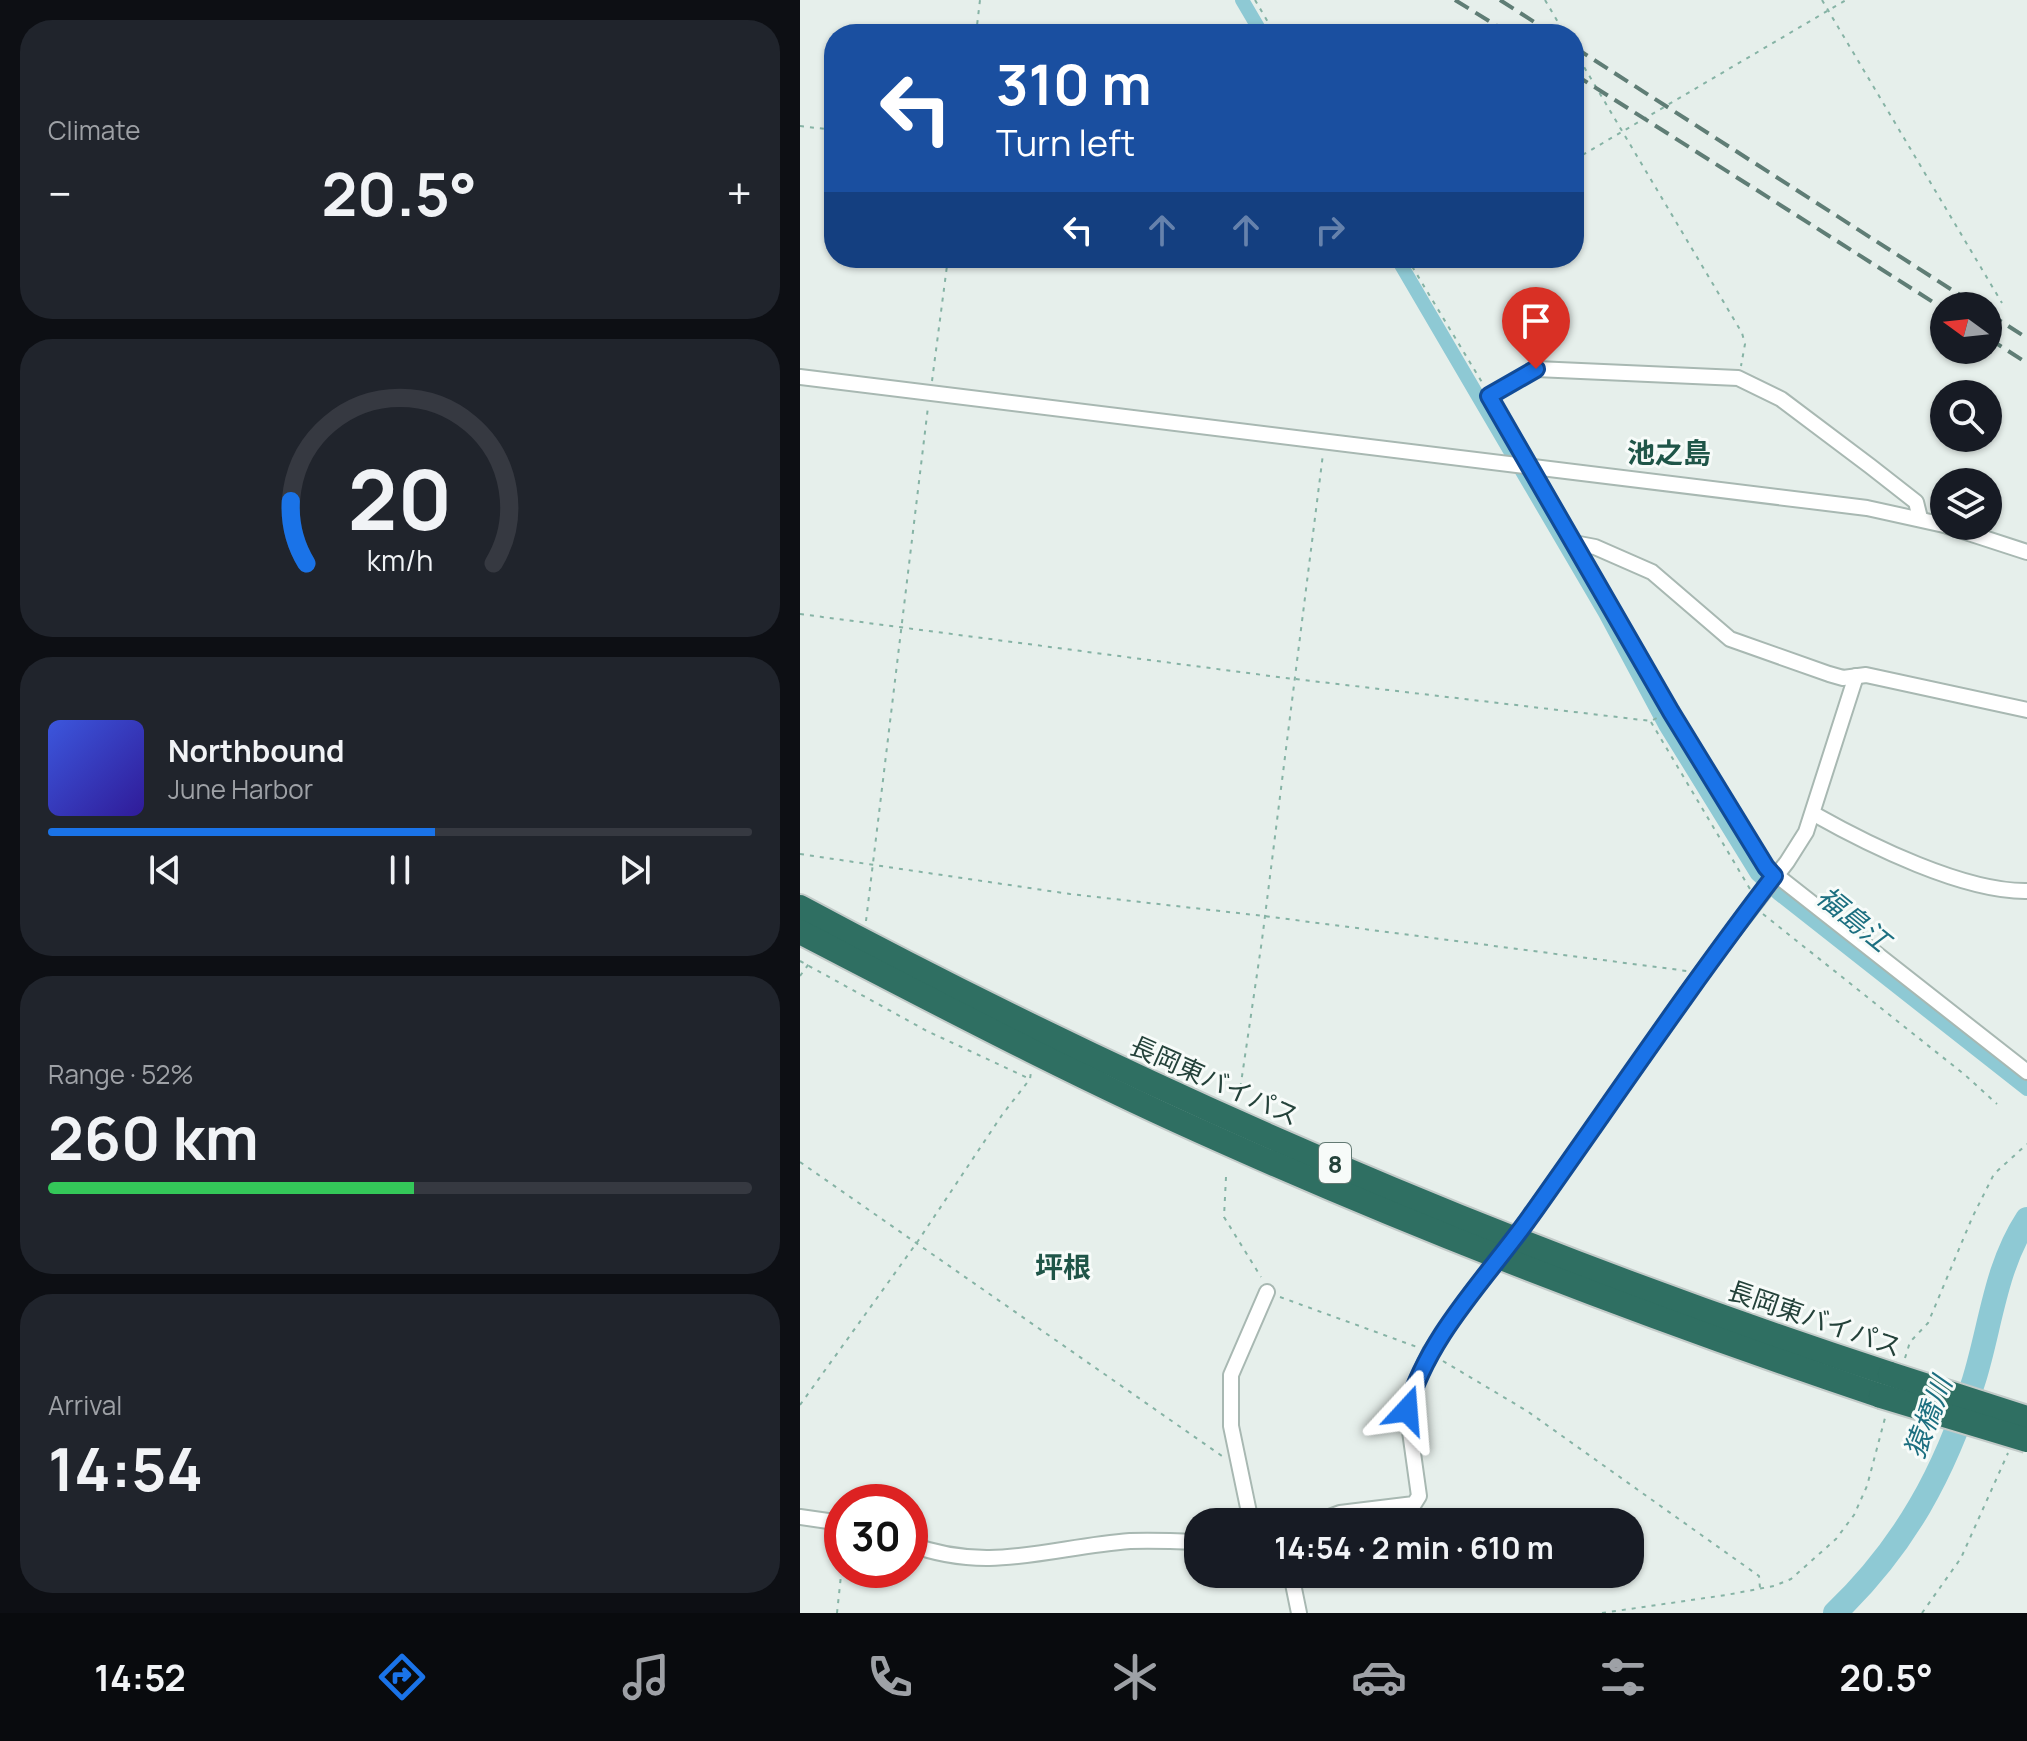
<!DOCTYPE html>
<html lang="en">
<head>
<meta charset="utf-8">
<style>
	:root { --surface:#171b24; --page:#20242c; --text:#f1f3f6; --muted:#9ea1a6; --line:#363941; --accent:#1a73e8 }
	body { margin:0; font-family:Manrope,"Noto Sans JP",sans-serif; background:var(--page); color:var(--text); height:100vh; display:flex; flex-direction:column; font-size:30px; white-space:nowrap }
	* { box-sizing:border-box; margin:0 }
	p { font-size:26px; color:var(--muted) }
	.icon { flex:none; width:44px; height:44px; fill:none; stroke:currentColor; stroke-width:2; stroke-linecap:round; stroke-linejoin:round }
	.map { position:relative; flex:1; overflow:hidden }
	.sheet { display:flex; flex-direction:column; gap:20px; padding:20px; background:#0d0f14; width:800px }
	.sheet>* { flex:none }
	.top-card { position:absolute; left:24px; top:24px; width:760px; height:244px; border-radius:32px; box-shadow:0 2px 6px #0004; background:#1a4fa0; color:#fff; overflow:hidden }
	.needle { width:52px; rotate:285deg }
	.controls { position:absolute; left:1130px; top:292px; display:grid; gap:16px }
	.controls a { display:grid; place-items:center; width:72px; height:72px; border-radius:50%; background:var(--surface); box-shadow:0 2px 6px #0004; font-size:40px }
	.speed { position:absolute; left:24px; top:1484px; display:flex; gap:16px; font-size:40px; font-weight:700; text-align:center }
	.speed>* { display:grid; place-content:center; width:104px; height:104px; border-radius:50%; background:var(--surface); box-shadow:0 2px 6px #0004; line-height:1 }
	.speed .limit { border:12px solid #d22; background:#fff; color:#111 }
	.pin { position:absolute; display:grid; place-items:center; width:68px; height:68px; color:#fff; margin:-82px -34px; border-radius:50% 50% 50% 0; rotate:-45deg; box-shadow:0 0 8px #0007 }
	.pin .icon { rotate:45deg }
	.me { position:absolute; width:88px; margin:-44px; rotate:19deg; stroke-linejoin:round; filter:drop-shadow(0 0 6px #0008) }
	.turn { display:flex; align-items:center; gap:28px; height:168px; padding:0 40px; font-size:36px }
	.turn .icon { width:104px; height:104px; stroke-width:2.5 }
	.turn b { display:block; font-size:56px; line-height:68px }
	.lanes { display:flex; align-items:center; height:76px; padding:0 40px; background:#0003; justify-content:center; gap:40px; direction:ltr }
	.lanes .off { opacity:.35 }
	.big { font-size:60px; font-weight:700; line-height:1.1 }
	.sheet .widget { flex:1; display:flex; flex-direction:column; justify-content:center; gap:12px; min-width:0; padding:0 28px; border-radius:32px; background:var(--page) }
	.sheet .dial { align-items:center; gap:0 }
	.dial svg { height:208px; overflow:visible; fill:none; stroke:var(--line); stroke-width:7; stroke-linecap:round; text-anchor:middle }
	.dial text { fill:var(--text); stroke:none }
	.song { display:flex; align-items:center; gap:24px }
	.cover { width:96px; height:96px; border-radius:12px; background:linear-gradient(135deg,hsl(230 70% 55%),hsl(250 70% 35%)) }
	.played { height:8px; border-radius:4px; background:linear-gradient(90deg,var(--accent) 55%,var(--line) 55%) }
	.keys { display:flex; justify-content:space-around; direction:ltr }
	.heat { display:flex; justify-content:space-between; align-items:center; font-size:44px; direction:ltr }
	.charge { height:12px; border-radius:6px; background:linear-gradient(90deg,#34c759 52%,var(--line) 0) }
	.trip { position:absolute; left:384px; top:1508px; width:460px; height:80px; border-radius:32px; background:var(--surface); box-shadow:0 2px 6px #0004; font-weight:700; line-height:80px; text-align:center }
	.menu { display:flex; height:128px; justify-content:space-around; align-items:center; background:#090b0e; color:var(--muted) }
	.menu .icon { width:56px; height:56px }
	.menu .current { color:var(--accent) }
	.menu b { font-size:36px; color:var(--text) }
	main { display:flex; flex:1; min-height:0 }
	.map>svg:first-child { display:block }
</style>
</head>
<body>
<main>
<section class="sheet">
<div class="widget"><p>Climate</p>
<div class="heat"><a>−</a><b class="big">20.5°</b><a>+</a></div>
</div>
<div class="widget dial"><svg viewBox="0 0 100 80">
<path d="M14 69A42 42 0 1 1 86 69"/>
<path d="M14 69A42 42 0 0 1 8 45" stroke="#1a73e8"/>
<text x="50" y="56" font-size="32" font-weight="700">20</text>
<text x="50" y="72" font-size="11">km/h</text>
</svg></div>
<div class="widget">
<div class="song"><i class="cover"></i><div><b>Northbound</b><p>June Harbor</p></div></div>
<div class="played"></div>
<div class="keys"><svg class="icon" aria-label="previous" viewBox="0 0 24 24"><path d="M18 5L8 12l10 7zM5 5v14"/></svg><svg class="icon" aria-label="pause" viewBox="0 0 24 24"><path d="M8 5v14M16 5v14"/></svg><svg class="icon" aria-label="next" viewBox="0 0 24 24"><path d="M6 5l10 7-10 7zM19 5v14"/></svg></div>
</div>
<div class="widget"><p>Range · 52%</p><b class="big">260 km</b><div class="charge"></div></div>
<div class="widget"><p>Arrival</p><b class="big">14:54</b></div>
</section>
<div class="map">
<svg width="1227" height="1613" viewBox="0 0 1227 1613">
	<rect width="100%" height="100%" fill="#e6efeb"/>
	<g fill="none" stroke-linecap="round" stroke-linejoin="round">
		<g stroke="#8ec9d4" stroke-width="14">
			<path d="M 442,0 L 462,34"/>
			<path d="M 597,258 L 805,613 L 865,725 L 957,874 L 979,894 L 1227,1089"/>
		</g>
		<path stroke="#8ec9d4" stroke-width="24" d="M 1035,1613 C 1105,1546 1145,1472 1174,1380 C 1191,1325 1195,1268 1227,1219"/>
		<defs>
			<g id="street">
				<path d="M 0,377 L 1067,508 L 1144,525"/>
				<path d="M 1120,518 L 1116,502 L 1070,466 L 981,399 L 938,378 L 736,369 L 689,396 L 871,712 L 966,867 L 1227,1072"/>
				<path d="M 1147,526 L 1227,552"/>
				<path d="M 774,543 L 795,547 L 852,572 L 930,639 L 1029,674 L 1043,678 L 1066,675 L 1227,710"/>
				<path d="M 1014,814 C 1069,845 1164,892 1227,891"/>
				<path d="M 0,1517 L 42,1523"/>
				<path d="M 451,1522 L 431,1426 L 431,1375 L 467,1292"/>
				<path d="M 516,1522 L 540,1513 L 614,1504 L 619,1496 L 607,1410 L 614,1386 L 630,1352 L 674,1289 L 715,1238 L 902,972 L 987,862 L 1006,832 L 1056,676"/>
				<path d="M 110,1544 C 188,1574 251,1547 330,1541 C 352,1540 375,1541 398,1542"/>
				<path d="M 491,1574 L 499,1613"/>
			</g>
			<g id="highway">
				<path d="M 0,907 C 348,1094 714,1251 1090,1374"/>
				<path d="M 0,932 C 139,1004 279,1078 422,1141 C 637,1237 858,1321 1081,1396"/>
			</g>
		</defs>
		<use href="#street" stroke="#a8b8b2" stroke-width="18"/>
		<use href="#highway" stroke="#c2cac8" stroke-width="28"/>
		<g stroke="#86b3a5" stroke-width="2" stroke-dasharray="4 6" stroke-linecap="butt">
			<path d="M 455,0 L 475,34"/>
			<path d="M 745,0 L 765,34"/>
			<path d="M 1022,0 L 1202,303"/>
			<path d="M 176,34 L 180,0"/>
			<path d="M 774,50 L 942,333 L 945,344 L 941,366"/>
			<path d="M 0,126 L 34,130"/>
			<path d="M 774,160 L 1046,0"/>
			<path d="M 607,258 L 683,384"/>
			<path d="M 132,381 L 148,258"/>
			<path d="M 0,614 L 478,677 L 851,721 L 859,717"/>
			<path d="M 851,722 L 950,889"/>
			<path d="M 0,854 L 270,894 L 464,916 L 887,971"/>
			<path d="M 963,914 L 1165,1075 L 1197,1104"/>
			<path d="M 66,921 L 128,407"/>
			<path d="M 0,961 L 127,1031 L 230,1079"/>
			<path d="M 0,976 L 11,961"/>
			<path d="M 435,1095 L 440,1090 L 462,940 L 523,454"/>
			<path d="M 0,1162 L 422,1456"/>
			<path d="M 426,1177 L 424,1217 L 461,1277"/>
			<path d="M 480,1297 L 617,1347"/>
			<path d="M 1105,1358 L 1110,1342 L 1128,1323 L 1172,1218 L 1194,1174 L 1227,1144"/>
			<path d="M 643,1361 L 727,1411 L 959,1576 L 960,1588"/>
			<path d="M 0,1405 L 118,1241 L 202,1115 L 230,1079 L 231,1072"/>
			<path d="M 37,1613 L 42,1566"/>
			<path d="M 802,1613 L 926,1595 L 974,1586 L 991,1579 L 1036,1539 L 1054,1515 L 1067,1486 L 1085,1418"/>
			<path d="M 1122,1613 L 1161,1558 L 1208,1453"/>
		</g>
		<use href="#street" stroke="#fff" stroke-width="14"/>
		<use href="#highway" stroke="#2f6f62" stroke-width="24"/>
		<g stroke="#5f7d75" stroke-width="4" stroke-dasharray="16 8" stroke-linecap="butt">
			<path d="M 655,0 L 710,34"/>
			<path d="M 700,0 L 753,34"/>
			<path d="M 774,47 L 1177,306"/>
			<path d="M 774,74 L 1144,309"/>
			<path d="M 1188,313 L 1227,338"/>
			<path d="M 1188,338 L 1227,363"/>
		</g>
		<defs>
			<g id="highway-bridge">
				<path d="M 1090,1374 L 1227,1418"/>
				<path d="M 1081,1396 L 1227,1440"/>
			</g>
		</defs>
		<use href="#highway-bridge" stroke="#c2cac8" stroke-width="28" stroke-linecap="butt"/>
		<use href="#highway-bridge" stroke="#2f6f62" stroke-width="24"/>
	</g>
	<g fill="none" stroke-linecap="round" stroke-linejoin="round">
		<defs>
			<path id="route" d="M 607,1410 C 628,1335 686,1279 730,1217 C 811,1103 889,987 974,876 L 966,867 L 871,712 L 689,396 L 736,369"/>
		</defs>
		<use href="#route" stroke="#114b97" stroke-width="20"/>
		<use href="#route" stroke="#1a73e8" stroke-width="14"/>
	</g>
	<g text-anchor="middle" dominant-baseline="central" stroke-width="6" stroke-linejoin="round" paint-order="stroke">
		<rect fill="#f7fbf9" stroke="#637a73" stroke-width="2" x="519" y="1143" width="32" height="40" rx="6"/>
		<g font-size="24" font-weight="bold" fill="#24423a">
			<text x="535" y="1163">8</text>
		</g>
		<g font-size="26" fill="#24423a" stroke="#f7fbf9">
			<text transform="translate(415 1080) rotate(24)">長岡東バイパス</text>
			<text transform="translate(1015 1318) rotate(19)">長岡東バイパス</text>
		</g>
		<g font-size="28" font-weight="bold" fill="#1f5548" stroke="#f7fbf9">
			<text x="869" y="452">池之島</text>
			<text x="263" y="1266">坪根</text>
		</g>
		<g font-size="28" font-style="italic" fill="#1c6f80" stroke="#f7fbf9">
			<text transform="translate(1054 918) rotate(39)">福島江</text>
			<text transform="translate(1127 1417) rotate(-69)">猿橋川</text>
		</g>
	</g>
</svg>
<div class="controls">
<a><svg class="needle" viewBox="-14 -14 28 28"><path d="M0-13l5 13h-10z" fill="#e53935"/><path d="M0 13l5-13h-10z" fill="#9ea1a6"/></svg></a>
<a><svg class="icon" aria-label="search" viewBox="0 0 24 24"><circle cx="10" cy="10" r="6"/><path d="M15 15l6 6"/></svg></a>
<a><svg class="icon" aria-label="layers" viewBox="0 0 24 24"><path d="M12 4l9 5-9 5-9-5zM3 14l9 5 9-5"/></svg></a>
</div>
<div class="speed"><div class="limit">30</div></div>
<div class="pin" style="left:736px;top:369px;background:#d93025"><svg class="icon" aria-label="arrive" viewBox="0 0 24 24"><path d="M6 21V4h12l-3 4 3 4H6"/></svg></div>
<svg class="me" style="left:607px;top:1410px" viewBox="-20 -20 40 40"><path d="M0-17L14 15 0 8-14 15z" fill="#1a73e8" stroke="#fff" stroke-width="4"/></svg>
<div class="trip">14:54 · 2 min · 610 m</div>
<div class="top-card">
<div class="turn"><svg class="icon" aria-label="left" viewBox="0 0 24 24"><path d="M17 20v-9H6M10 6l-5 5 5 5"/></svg><div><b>310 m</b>Turn left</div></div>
<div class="lanes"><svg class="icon" aria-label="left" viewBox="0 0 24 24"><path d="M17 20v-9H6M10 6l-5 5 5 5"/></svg><svg class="icon off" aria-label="ahead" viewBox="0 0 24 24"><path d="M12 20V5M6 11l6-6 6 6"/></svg><svg class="icon off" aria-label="ahead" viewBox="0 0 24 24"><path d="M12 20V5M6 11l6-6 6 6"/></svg><svg class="icon off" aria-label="right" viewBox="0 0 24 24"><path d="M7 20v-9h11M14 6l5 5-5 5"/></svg></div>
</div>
</div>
</main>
<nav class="menu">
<b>14:52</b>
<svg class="icon current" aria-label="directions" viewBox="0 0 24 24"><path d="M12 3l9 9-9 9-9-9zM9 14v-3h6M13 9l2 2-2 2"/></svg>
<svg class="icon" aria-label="music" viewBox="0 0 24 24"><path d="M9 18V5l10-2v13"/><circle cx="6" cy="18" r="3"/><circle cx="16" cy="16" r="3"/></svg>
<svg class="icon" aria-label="phone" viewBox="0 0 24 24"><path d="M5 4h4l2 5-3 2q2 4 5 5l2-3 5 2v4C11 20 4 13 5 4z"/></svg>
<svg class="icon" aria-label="climate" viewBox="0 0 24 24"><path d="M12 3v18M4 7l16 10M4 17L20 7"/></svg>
<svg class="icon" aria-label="car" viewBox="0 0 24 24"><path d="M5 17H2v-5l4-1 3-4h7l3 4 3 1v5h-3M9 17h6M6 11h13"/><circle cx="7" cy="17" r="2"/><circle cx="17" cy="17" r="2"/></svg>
<svg class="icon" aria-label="filters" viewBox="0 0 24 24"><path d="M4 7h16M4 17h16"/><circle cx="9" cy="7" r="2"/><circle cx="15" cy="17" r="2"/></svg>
<b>20.5°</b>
</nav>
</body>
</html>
